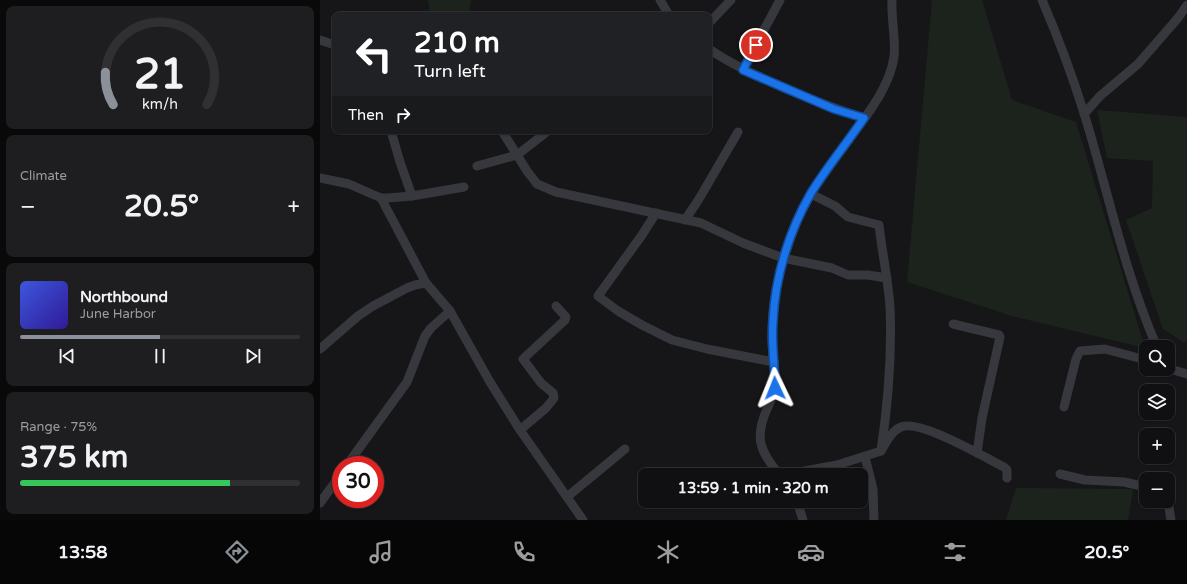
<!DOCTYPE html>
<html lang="en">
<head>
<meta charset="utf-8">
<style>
	:root { --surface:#101012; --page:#1e1e20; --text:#f1f3f6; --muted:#9c9d9f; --line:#303032; --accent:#8c9099 }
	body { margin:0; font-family:"Varela Round",sans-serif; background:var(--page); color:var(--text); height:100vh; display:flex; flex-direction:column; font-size:15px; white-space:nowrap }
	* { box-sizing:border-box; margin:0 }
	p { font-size:13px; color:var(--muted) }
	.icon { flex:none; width:22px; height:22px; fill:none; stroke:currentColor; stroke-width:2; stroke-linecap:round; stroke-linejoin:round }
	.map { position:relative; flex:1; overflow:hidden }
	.side { display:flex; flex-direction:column; gap:6px; padding:6px; background:#09090a; width:320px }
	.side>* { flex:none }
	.banner { position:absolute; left:12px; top:12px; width:380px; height:122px; border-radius:8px; box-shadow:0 1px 3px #0004,0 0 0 1px var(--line); background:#202124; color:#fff; overflow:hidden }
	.buttons { position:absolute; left:819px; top:340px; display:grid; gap:8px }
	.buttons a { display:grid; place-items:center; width:36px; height:36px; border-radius:8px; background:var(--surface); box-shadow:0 1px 3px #0004,0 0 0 1px var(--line); font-size:20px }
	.speed { position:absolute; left:12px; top:456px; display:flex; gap:8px; font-size:20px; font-weight:700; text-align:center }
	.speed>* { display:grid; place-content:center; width:52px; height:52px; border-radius:50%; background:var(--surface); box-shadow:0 1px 3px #0004,0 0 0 1px var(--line); line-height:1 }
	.speed .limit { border:6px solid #d22; background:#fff; color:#111 }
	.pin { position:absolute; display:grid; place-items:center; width:34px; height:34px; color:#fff; margin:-17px; border:2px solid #fff; border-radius:50%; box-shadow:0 1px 4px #0007 }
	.me { position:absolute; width:44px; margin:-22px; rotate:358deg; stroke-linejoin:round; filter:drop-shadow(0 0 3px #0008) }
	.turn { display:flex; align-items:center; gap:14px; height:84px; padding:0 16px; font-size:18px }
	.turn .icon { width:52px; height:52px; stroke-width:2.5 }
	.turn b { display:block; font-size:28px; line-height:34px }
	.then { display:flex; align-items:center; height:38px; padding:0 16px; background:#0003; gap:8px; font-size:15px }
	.big { font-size:30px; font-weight:800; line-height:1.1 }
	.side .widget { flex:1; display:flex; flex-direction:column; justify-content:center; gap:6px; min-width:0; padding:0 14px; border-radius:8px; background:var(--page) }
	.side .dial { align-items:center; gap:0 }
	.dial svg { height:104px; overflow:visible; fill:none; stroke:var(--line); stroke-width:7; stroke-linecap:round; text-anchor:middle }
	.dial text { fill:var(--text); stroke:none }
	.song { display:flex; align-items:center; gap:12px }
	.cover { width:48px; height:48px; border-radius:6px; background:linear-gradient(135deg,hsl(230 70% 55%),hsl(250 70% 35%)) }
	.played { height:4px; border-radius:2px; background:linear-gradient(90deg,var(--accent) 50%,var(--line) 50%) }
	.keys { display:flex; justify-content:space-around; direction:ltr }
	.heat { display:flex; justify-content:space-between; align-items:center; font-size:22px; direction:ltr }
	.charge { height:6px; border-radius:3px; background:linear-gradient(90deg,#34c759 75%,var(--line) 0) }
	.trip { position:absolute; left:318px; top:468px; width:230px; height:40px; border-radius:8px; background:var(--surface); box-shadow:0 1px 3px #0004,0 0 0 1px var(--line); font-weight:800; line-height:40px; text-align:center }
	.tabs { display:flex; height:64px; justify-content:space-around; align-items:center; background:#060607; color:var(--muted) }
	.tabs .icon { width:28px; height:28px }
	.tabs .on { color:var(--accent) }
	.tabs b { font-size:18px; color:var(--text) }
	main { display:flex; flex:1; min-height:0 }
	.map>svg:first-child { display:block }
</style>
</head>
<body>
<main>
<section class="side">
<div class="widget dial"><svg viewBox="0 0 100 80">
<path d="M14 69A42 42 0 1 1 86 69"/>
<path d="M14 69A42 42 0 0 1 8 44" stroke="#8c9099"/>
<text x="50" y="56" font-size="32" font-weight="700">21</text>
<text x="50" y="72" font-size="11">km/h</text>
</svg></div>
<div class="widget"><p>Climate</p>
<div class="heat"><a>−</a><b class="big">20.5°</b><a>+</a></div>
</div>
<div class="widget">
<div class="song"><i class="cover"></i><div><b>Northbound</b><p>June Harbor</p></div></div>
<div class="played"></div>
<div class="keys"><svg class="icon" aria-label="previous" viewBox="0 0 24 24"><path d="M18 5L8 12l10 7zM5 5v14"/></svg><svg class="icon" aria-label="pause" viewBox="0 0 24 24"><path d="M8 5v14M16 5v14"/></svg><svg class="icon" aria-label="next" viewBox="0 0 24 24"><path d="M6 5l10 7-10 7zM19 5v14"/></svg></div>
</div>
<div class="widget"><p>Range · 75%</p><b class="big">375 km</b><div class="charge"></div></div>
</section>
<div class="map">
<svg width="867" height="520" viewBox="0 0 867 520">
	<rect width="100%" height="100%" fill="#161618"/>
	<g fill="#1c231d">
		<path d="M 108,0 L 151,0 L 149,15 L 110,15 Z"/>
		<path d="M 612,0 L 662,0 L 692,100 L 756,122 L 825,348 L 692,316 L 587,282 Z"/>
		<path d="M 777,110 L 867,117 L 867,338 L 865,343 L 843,329 L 806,220 L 832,208 L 833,161 L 787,158 Z"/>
		<path d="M 696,488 L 813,489 L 808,520 L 686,520 Z"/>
	</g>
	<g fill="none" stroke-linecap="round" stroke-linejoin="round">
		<g stroke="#37383d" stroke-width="9">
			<path d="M 340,0 L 349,15"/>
			<path d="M 722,0 C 738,37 752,75 764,113 C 788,191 804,272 837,347"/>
			<path d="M 389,23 L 411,0"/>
			<path d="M 0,40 L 15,45"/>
			<path d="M 389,49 C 411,64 435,75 459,86 C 487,98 515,109 544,118"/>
			<path d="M 423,69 L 460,0"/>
			<path d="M 764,114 L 780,96 L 818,64 L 858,18 L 867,5"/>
			<path d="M 182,131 L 207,171 L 217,184 L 236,192 L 381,223 L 423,243 L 463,258 L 512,268 L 528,275 L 548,275 L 567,278"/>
			<path d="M 157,166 L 197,155 L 228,131"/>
			<path d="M 0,178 L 29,184 L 61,198 L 68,198 L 92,196 L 80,162 L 71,131"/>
			<path d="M 491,194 L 515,206 L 528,217 L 559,225 C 562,252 568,279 570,307 C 572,354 568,404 561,451"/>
			<path d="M 92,196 L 144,187"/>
			<path d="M 61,198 L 106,283 L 130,311 L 170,382 L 200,430 L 263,520"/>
			<path d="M 336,213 L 322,235 L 278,296 L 298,311 L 322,325 L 352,340 L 387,349 L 454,362"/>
			<path d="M 365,220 L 379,199 L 418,132"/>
			<path d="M 633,324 L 679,335 L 680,337 L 662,418 L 657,453"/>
			<path d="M 0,349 L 38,316 L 53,306 L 87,288 L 95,285 L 106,283"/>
			<path d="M 848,367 L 850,369 L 867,374"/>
			<path d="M 744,407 L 756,359 L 760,351 L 785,349 L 826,360"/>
			<path d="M 200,430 L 226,408 L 234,398 L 233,393 L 221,383 L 203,359 L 245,320 L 246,317 L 236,306"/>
			<path d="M 545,457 L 553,489 L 554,520"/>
			<path d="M 27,465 L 87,382 L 105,336 L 111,328 L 130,311"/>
			<path d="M 740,474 L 765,480 L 804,482 L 826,487"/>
			<path d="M 460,475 C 440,452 434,438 447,409 C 450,402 454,395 455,387 C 456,373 453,359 452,344 C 450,303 461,261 476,224 C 490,189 515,160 537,129 C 552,108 570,84 574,57 C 576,39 571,19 572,0"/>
			<path d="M 464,475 L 517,465 L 561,451 C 566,443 571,431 581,427 C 600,419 664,457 684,467 L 687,470 L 687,478"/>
			<path d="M 247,497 L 305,449"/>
			<path d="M 477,501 L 483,520"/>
			<path d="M 848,501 L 851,520"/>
			<path d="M 0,503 L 21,474"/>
		</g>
	</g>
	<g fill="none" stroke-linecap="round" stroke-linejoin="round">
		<defs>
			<path id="route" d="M 436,45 L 423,70 L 514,109 L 544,118 C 527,143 507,167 491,193 C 469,231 455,277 453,321 C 451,344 455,366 455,388"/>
		</defs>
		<use href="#route" stroke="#114b97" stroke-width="10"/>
		<use href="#route" stroke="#1a73e8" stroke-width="7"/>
	</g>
</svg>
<div class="buttons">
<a><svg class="icon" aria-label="search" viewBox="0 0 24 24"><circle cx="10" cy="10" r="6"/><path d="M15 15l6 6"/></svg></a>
<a><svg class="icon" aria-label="layers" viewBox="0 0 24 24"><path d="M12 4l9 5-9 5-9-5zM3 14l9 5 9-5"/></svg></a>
<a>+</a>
<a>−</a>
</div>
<div class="speed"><div class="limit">30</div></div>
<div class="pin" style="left:436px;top:45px;background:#d93025"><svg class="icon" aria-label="arrive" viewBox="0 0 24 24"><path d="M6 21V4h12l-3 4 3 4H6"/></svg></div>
<svg class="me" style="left:455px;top:388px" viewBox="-20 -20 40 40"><path d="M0-17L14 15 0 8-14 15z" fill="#1a73e8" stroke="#fff" stroke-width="4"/></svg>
<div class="trip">13:59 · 1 min · 320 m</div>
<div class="banner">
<div class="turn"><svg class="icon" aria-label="left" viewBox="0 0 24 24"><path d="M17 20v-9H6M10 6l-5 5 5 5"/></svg><div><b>210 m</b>Turn left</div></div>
<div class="then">Then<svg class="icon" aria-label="right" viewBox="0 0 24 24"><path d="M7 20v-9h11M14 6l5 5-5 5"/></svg></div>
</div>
</div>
</main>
<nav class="tabs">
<b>13:58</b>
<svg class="icon on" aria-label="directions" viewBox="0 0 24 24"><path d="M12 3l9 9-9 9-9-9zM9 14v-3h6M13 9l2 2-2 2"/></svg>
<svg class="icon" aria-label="music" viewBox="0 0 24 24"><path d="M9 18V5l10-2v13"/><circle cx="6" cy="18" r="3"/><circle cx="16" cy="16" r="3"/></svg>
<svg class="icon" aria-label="phone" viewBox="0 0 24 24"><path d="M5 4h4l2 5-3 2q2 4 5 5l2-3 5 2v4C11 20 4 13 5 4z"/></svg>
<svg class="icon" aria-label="climate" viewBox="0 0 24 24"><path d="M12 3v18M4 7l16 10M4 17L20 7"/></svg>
<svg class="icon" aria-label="car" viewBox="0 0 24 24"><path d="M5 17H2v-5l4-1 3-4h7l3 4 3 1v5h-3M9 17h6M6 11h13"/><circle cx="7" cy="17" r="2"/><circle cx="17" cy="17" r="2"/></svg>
<svg class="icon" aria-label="filters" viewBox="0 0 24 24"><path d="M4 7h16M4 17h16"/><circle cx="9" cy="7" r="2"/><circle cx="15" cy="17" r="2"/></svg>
<b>20.5°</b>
</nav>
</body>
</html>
